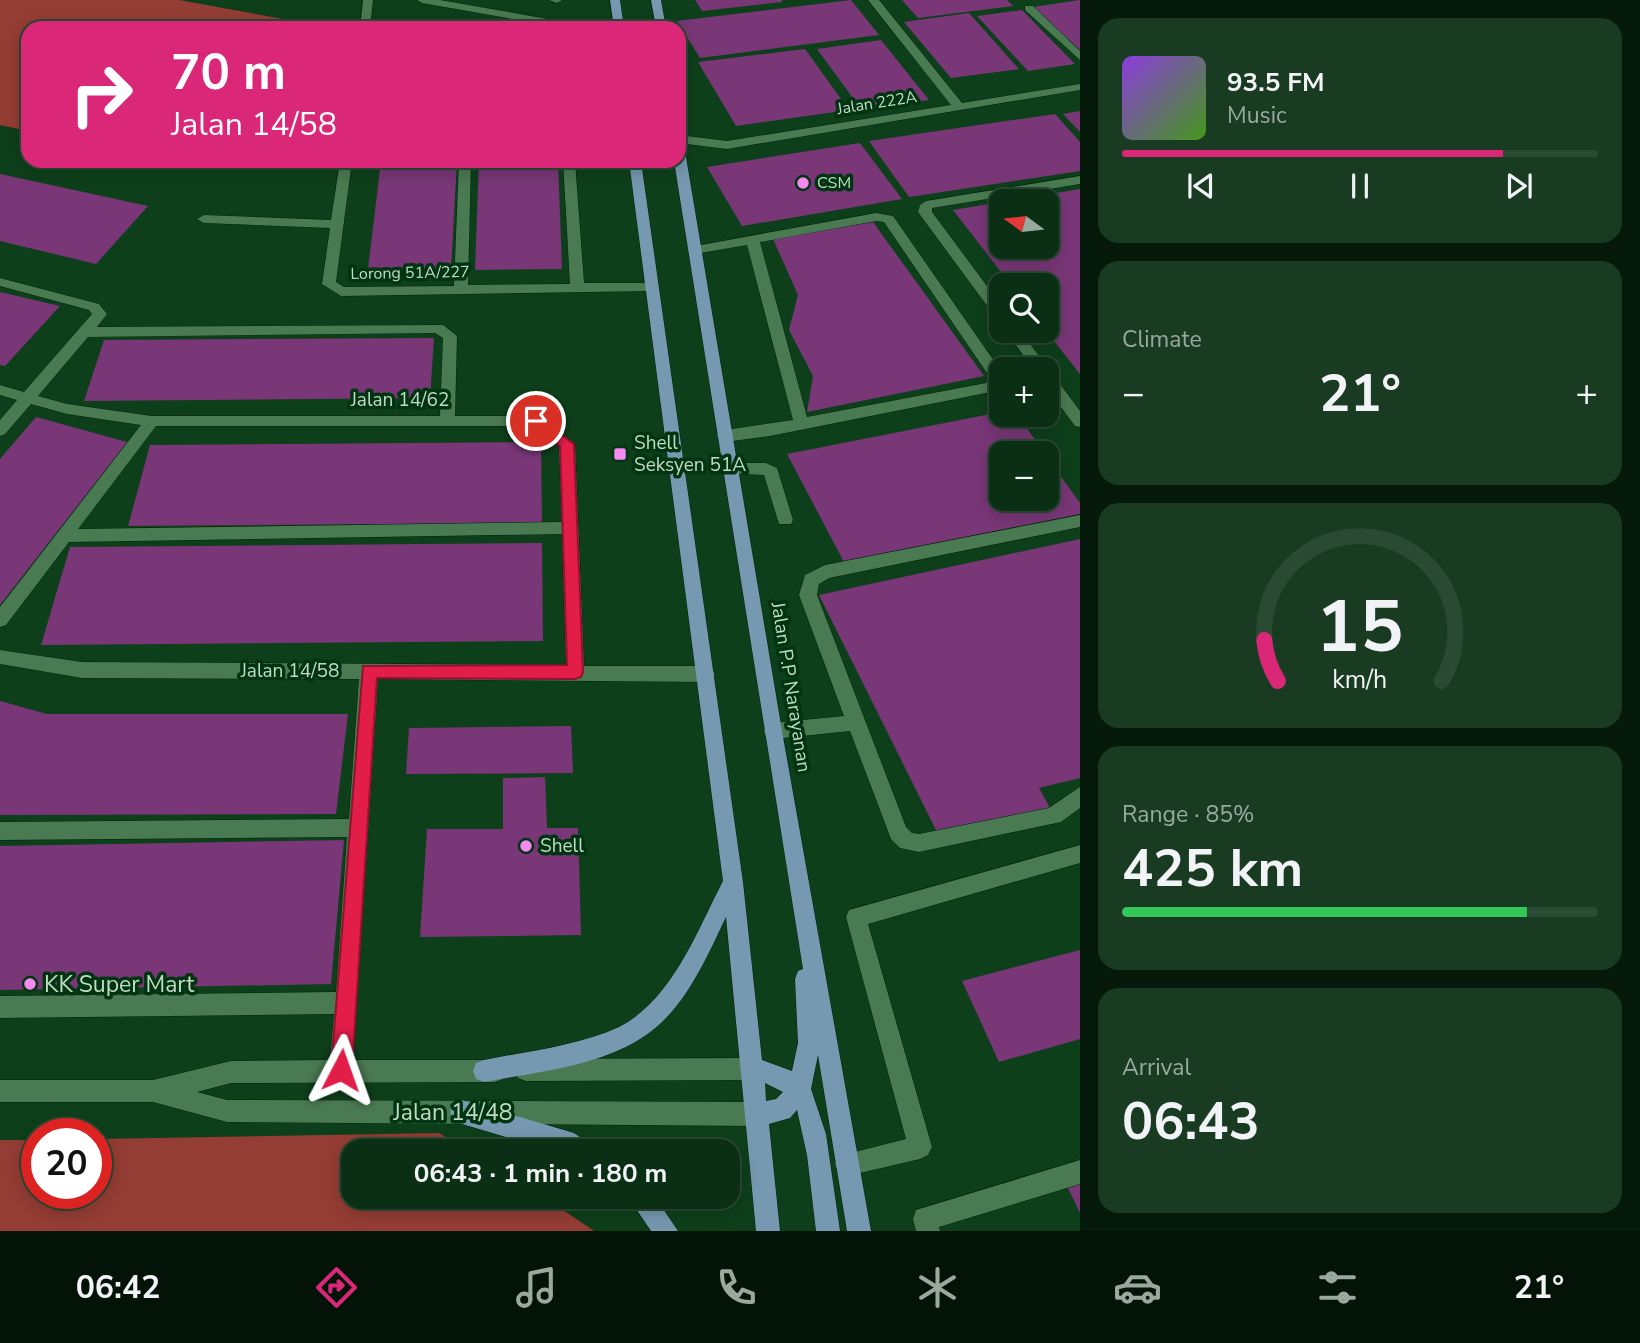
<!DOCTYPE html>
<html lang="en">
<head>
<meta charset="utf-8">
<style>
	:root { --surface:#0a2f14; --page:#183b22; --text:#f1f3f6; --muted:#99a9a0; --line:#2a4a34; --accent:#db2777 }
	body { margin:0; font-family:"Nunito Sans",sans-serif; background:var(--page); color:var(--text); height:100vh; display:flex; flex-direction:column; font-size:26px; white-space:nowrap }
	* { box-sizing:border-box; margin:0 }
	p { font-size:23px; color:var(--muted) }
	.icon { flex:none; width:38px; height:38px; fill:none; stroke:currentColor; stroke-width:2; stroke-linecap:round; stroke-linejoin:round }
	.map { position:relative; flex:1; overflow:hidden }
	.side { display:flex; flex-direction:column; gap:18px; padding:18px; background:#061a0b; width:560px }
	.side>* { flex:none }
	.banner { position:absolute; left:21px; top:21px; width:665px; height:147px; border-radius:21px; box-shadow:0 4px 18px #0003,0 0 0 2px var(--line); background:#db2777; color:#fff; overflow:hidden }
	.needle { width:46px; rotate:285deg }
	.fabs { position:absolute; left:989px; top:189px; display:grid; gap:14px }
	.fabs a { display:grid; place-items:center; width:70px; height:70px; border-radius:14px; background:var(--surface); box-shadow:0 4px 18px #0003,0 0 0 2px var(--line); font-size:35px }
	.speed { position:absolute; left:21px; top:1118px; display:flex; gap:14px; font-size:35px; font-weight:700; text-align:center }
	.speed>* { display:grid; place-content:center; width:91px; height:91px; border-radius:50%; background:var(--surface); box-shadow:0 4px 18px #0003,0 0 0 2px var(--line); line-height:1 }
	.speed .limit { border:10px solid #d22; background:#fff; color:#111 }
	.pin { position:absolute; display:grid; place-items:center; width:60px; height:60px; color:#fff; margin:-30px; border:4px solid #fff; border-radius:50%; box-shadow:0 2px 7px #0007 }
	.me { position:absolute; width:77px; margin:-38px; rotate:4deg; stroke-linejoin:round; filter:drop-shadow(0 0 5px #0008) }
	.turn { display:flex; align-items:center; gap:24px; height:147px; padding:0 35px; font-size:32px }
	.turn .icon { width:91px; height:91px; stroke-width:2.5 }
	.turn b { display:block; font-size:49px; line-height:60px }
	.big { font-size:52px; font-weight:700; line-height:1.1 }
	.side .widget { flex:1; display:flex; flex-direction:column; justify-content:center; gap:10px; min-width:0; padding:0 24px; border-radius:21px; background:var(--page) }
	.side .dial { align-items:center; gap:0 }
	.dial svg { height:182px; overflow:visible; fill:none; stroke:var(--line); stroke-width:7; stroke-linecap:round; text-anchor:middle }
	.dial text { fill:var(--text); stroke:none }
	.song { display:flex; align-items:center; gap:21px }
	.cover { width:84px; height:84px; border-radius:10px; background:linear-gradient(135deg,hsl(270 70% 55%),hsl(100 70% 35%)) }
	.played { height:7px; border-radius:4px; background:linear-gradient(90deg,var(--accent) 80%,var(--line) 80%) }
	.keys { display:flex; justify-content:space-around; direction:ltr }
	.heat { display:flex; justify-content:space-between; align-items:center; font-size:38px; direction:ltr }
	.charge { height:10px; border-radius:5px; background:linear-gradient(90deg,#34c759 85%,var(--line) 0) }
	.trip { position:absolute; left:341px; top:1139px; width:399px; height:70px; border-radius:21px; background:var(--surface); box-shadow:0 4px 18px #0003,0 0 0 2px var(--line); font-weight:700; line-height:70px; text-align:center }
	.tabs { display:flex; height:112px; justify-content:space-around; align-items:center; background:#041308; color:var(--muted) }
	.tabs .icon { width:49px; height:49px }
	.tabs .active { color:var(--accent) }
	.tabs b { font-size:32px; color:var(--text) }
	main { display:flex; flex:1; min-height:0 }
	.map>svg:first-child { display:block }
</style>
</head>
<body>
<main>
<div class="map">
<svg width="1080" height="1231" viewBox="0 0 1080 1231">
	<rect width="100%" height="100%" fill="#0e3f1b"/>
	<g fill="#943d34">
		<path d="M 0,0 L 179,0 L 283,19 L 274,28 L 28,28 L 28,131 L 0,125 Z"/>
		<path d="M 439,1133 L 469,1151 L 354,1152 L 354,1197 L 544,1197 L 594,1231 L 0,1231 L 0,1140 L 37,1140 L 37,1194 L 96,1194 L 96,1139 Z"/>
	</g>
	<g fill="#793777">
		<path d="M 695,0 L 782,0 L 782,2 L 702,11 Z"/>
		<path d="M 851,0 L 879,35 L 700,58 L 677,21 Z"/>
		<path d="M 902,0 L 1007,0 L 1013,6 L 918,18 Z"/>
		<path d="M 1080,0 L 1080,50 L 1033,7 Z"/>
		<path d="M 1022,10 L 1075,64 L 1028,71 L 977,16 Z"/>
		<path d="M 969,13 L 1019,69 L 951,78 L 904,22 Z"/>
		<path d="M 881,40 L 929,100 L 861,109 L 817,49 Z"/>
		<path d="M 805,49 L 849,110 L 736,126 L 698,62 Z"/>
		<path d="M 1080,111 L 1080,132 L 1063,114 Z"/>
		<path d="M 1055,114 L 1080,142 L 1080,171 L 909,197 L 869,141 Z"/>
		<path d="M 860,143 L 902,199 L 742,226 L 707,167 Z"/>
		<path d="M 381,161 L 457,161 L 451,269 L 368,269 Z"/>
		<path d="M 479,161 L 558,161 L 562,269 L 475,270 Z"/>
		<path d="M 0,174 L 148,206 L 96,264 L 0,241 Z"/>
		<path d="M 1080,189 L 1080,374 L 1046,331 L 1046,285 L 1011,285 L 953,210 L 1001,202 L 1001,247 L 1046,247 L 1046,201 L 1014,200 Z"/>
		<path d="M 873,222 L 984,376 L 807,412 L 813,376 L 789,330 L 798,295 L 773,239 Z"/>
		<path d="M 0,292 L 60,306 L 5,366 L 0,365 Z"/>
		<path d="M 434,338 L 430,398 L 84,401 L 104,340 Z"/>
		<path d="M 1001,412 L 1001,415 L 1017,415 L 1045,453 L 1001,453 L 1001,499 L 1046,499 L 1046,456 L 1080,503 L 1080,514 L 845,564 L 787,454 Z"/>
		<path d="M 36,417 L 127,442 L 0,605 L 0,459 Z"/>
		<path d="M 541,442 L 542,523 L 128,526 L 150,445 Z"/>
		<path d="M 1080,539 L 1080,778 L 1039,788 L 1050,808 L 939,836 L 819,595 Z"/>
		<path d="M 542,543 L 543,641 L 41,645 L 70,547 Z"/>
		<path d="M 0,701 L 47,714 L 348,714 L 336,814 L 0,815 Z"/>
		<path d="M 571,726 L 573,773 L 406,774 L 409,728 Z"/>
		<path d="M 545,777 L 547,828 L 578,828 L 581,935 L 420,937 L 427,829 L 503,829 L 503,778 Z"/>
		<path d="M 344,840 L 331,984 L 0,990 L 0,846 Z"/>
		<path d="M 1080,950 L 1080,1039 L 999,1062 L 962,981 Z"/>
		<path d="M 1080,1179 L 1080,1213 L 1066,1184 Z"/>
	</g>
	<g fill="none" stroke-linecap="round" stroke-linejoin="round">
		<defs>
			<g id="minor">
				<path d="M 363,0 L 373,0 L 370,28 L 360,28 Z"/>
				<path d="M 417,0 L 440,0 L 582,25 L 587,28 L 563,28 L 422,3 Z"/>
				<path d="M 549,0 L 562,0 L 557,3 Z"/>
				<path d="M 868,0 L 879,0 L 962,103 L 1080,84 L 1080,90 L 727,149 L 679,143 L 679,135 L 727,141 L 951,105 Z"/>
				<path d="M 1025,6 L 1033,6 L 1080,51 L 1080,60 L 1025,10 Z"/>
				<path d="M 340,161 L 352,161 L 336,282 L 344,287 L 454,286 L 459,161 L 471,161 L 468,285 L 570,284 L 563,161 L 575,161 L 584,283 L 651,283 L 658,287 L 651,291 L 341,296 L 322,284 L 330,228 L 204,223 L 197,219 L 204,215 L 331,220 Z"/>
				<path d="M 1080,176 L 1080,184 L 932,208 L 932,212 L 1001,305 L 1001,320 L 996,318 L 918,212 L 920,205 L 926,201 Z"/>
				<path d="M 876,213 L 893,216 L 1001,371 L 1001,382 L 996,391 L 770,436 L 725,442 L 720,440 L 717,436 L 720,432 L 725,430 L 793,420 L 747,245 L 695,254 L 688,250 L 690,247 ZM 876,221 L 884,222 L 989,376 L 986,383 L 807,417 L 760,242 Z"/>
				<path d="M 0,278 L 99,304 L 107,314 L 97,327 L 443,325 L 457,336 L 455,416 L 536,416 L 575,444 L 584,666 L 706,666 L 712,669 L 715,674 L 712,679 L 706,682 L 378,679 L 353,1060 L 495,1060 L 503,1063 L 506,1071 L 503,1079 L 495,1082 L 231,1083 L 197,1092 L 227,1100 L 756,1102 L 764,1106 L 768,1114 L 764,1122 L 756,1126 L 227,1122 L 153,1102 L 0,1102 L 0,1080 L 153,1080 L 231,1061 L 330,1060 L 334,1014 L 0,1018 L 0,996 L 336,992 L 347,837 L 0,840 L 0,822 L 349,819 L 359,679 L 82,678 L 0,664 L 0,650 L 82,662 L 566,665 L 562,534 L 69,542 L 6,625 L 0,627 L 0,607 L 141,425 L 67,414 L 31,404 L 5,434 L 0,436 L 0,420 L 17,400 L 0,395 L 0,385 L 24,392 L 92,314 L 89,310 L 0,286 ZM 435,333 L 443,338 L 440,416 L 152,416 L 67,404 L 38,396 L 88,337 ZM 156,426 L 533,426 L 559,446 L 562,522 L 78,529 Z"/>
				<path d="M 1006,331 L 1020,331 L 1046,365 L 1047,371 L 1051,372 L 1080,411 L 1080,427 L 1075,426 L 1046,387 L 1046,369 L 1033,369 Z"/>
				<path d="M 731,463 L 766,463 L 777,468 L 793,520 L 791,524 L 779,524 L 764,475 L 725,473 L 723,469 Z"/>
				<path d="M 1080,515 L 1080,527 L 829,578 L 819,584 L 817,595 L 906,827 L 912,833 L 919,834 L 1049,808 L 1080,787 L 1080,808 L 1061,822 L 919,852 L 900,848 L 891,839 L 850,731 L 773,739 L 766,737 L 764,731 L 766,725 L 773,723 L 844,716 L 799,595 L 805,575 L 825,565 Z"/>
				<path d="M 1080,845 L 1080,863 L 868,924 L 932,1147 L 928,1155 L 920,1159 L 847,1176 L 839,1172 L 835,1164 L 839,1156 L 906,1139 L 846,917 L 849,910 Z"/>
				<path d="M 752,1058 L 760,1061 L 763,1069 L 760,1077 L 752,1080 L 526,1081 L 518,1078 L 515,1070 L 518,1062 L 526,1059 Z"/>
				<path d="M 1080,1160 L 1080,1184 L 939,1227 L 940,1231 L 916,1231 L 913,1219 L 916,1210 Z"/>
			</g>
			<g id="major">
				<path d="M 610,0 L 620,0 L 624,28 L 614,28 Z"/>
				<path d="M 651,0 L 661,0 L 666,28 L 656,28 Z"/>
				<path d="M 679,147 L 685,151 L 782,731 L 871,1231 L 847,1231 L 818,1055 L 811,1089 L 826,1134 L 840,1231 L 816,1231 L 807,1155 L 797,1110 L 790,1118 L 769,1124 L 780,1231 L 756,1231 L 726,917 C 707,957 686,1006 649,1033 C 604,1066 537,1072 484,1082 L 476,1079 L 473,1071 L 476,1063 L 484,1060 C 528,1051 578,1046 619,1027 C 672,1000 697,931 723,881 L 629,161 L 641,161 L 743,882 L 762,1060 L 792,1071 L 798,1043 L 795,979 L 798,971 L 803,969 L 674,161 L 679,161 ZM 765,1083 L 783,1092 L 776,1099 L 766,1101 Z"/>
				<path d="M 462,1100 L 574,1133 L 590,1144 L 594,1152 L 556,1152 L 462,1124 L 454,1120 L 450,1112 L 454,1104 Z"/>
				<path d="M 628,1197 L 655,1197 L 678,1231 L 651,1231 Z"/>
			</g>
		</defs>
		<use href="#minor" stroke="#002409" stroke-width="1"/>
		<use href="#major" stroke="#002409" stroke-width="1"/>
		<use href="#minor" fill="#4a7a52" fill-rule="evenodd"/>
		<use href="#major" fill="#7698b0" fill-rule="evenodd"/>
	</g>
	<path fill="#e11d48" stroke="#92132f" stroke-width="2" d="M 536,416 L 574,444 L 583,672 L 581,677 L 575,679 L 377,678 L 352,1070 L 349,1077 L 341,1080 L 334,1077 L 331,1070 L 363,666 L 567,665 L 560,446 L 531,425 L 529,421 Z"/>
	<g fill="#f489f0" stroke="#013511" stroke-width="2.5">
		<circle cx="803" cy="183" r="7"/>
		<rect x="613" y="447" width="14" height="14" rx="3.5"/>
		<circle cx="526" cy="846" r="7"/>
		<circle cx="30" cy="984" r="7"/>
	</g>
	<g text-anchor="middle" dominant-baseline="central" stroke-width="7" stroke-linejoin="round" paint-order="stroke">
		<g font-size="16" fill="#c1dac4" stroke="#013511">
			<text transform="translate(877 103) rotate(-9)">Jalan 222A</text>
			<text transform="translate(410 273) rotate(-1)">Lorong 51A/227</text>
		</g>
		<g font-size="16" fill="#c1dac4" stroke="#013511" text-anchor="start">
			<text x="817" y="183">CSM</text>
		</g>
		<g font-size="19" fill="#c1dac4" stroke="#013511">
			<text x="400" y="400">Jalan 14/62</text>
			<text x="290" y="671">Jalan 14/58</text>
			<text transform="translate(791 687) rotate(81)">Jalan P.P Narayanan</text>
		</g>
		<g font-size="19" fill="#c1dac4" stroke="#013511" text-anchor="start">
			<text x="634" y="443">Shell<tspan x="634" dy="22">Seksyen 51A</tspan></text>
			<text x="540" y="846">Shell</text>
		</g>
		<g font-size="23" fill="#c1dac4" stroke="#013511" text-anchor="start">
			<text x="44" y="984">KK Super Mart</text>
		</g>
		<g font-size="23" fill="#c1dac4" stroke="#013511">
			<text x="453" y="1112">Jalan 14/48</text>
		</g>
	</g>
</svg>
<div class="fabs">
<a><svg class="needle" viewBox="-14 -14 28 28"><path d="M0-13l5 13h-10z" fill="#e53935"/><path d="M0 13l5-13h-10z" fill="#99a9a0"/></svg></a>
<a><svg class="icon" aria-label="search" viewBox="0 0 24 24"><circle cx="10" cy="10" r="6"/><path d="M15 15l6 6"/></svg></a>
<a>+</a>
<a>−</a>
</div>
<div class="speed"><div class="limit">20</div></div>
<div class="pin" style="left:536px;top:421px;background:#d93025"><svg class="icon" aria-label="arrive" viewBox="0 0 24 24"><path d="M6 21V4h12l-3 4 3 4H6"/></svg></div>
<svg class="me" style="left:341px;top:1070px" viewBox="-20 -20 40 40"><path d="M0-17L14 15 0 8-14 15z" fill="#e11d48" stroke="#fff" stroke-width="4"/></svg>
<div class="trip">06:43 · 1 min · 180 m</div>
<div class="banner">
<div class="turn"><svg class="icon" aria-label="right" viewBox="0 0 24 24"><path d="M7 20v-9h11M14 6l5 5-5 5"/></svg><div><b>70 m</b>Jalan 14/58</div></div>
</div>
</div>
<section class="side">
<div class="widget">
<div class="song"><i class="cover"></i><div><b>93.5 FM</b><p>Music</p></div></div>
<div class="played"></div>
<div class="keys"><svg class="icon" aria-label="previous" viewBox="0 0 24 24"><path d="M18 5L8 12l10 7zM5 5v14"/></svg><svg class="icon" aria-label="pause" viewBox="0 0 24 24"><path d="M8 5v14M16 5v14"/></svg><svg class="icon" aria-label="next" viewBox="0 0 24 24"><path d="M6 5l10 7-10 7zM19 5v14"/></svg></div>
</div>
<div class="widget"><p>Climate</p>
<div class="heat"><a>−</a><b class="big">21°</b><a>+</a></div>
</div>
<div class="widget dial"><svg viewBox="0 0 100 80">
<path d="M14 69A42 42 0 1 1 86 69"/>
<path d="M14 69A42 42 0 0 1 8 51" stroke="#db2777"/>
<text x="50" y="56" font-size="32" font-weight="700">15</text>
<text x="50" y="72" font-size="11">km/h</text>
</svg></div>
<div class="widget"><p>Range · 85%</p><b class="big">425 km</b><div class="charge"></div></div>
<div class="widget"><p>Arrival</p><b class="big">06:43</b></div>
</section>
</main>
<nav class="tabs">
<b>06:42</b>
<svg class="icon active" aria-label="directions" viewBox="0 0 24 24"><path d="M12 3l9 9-9 9-9-9zM9 14v-3h6M13 9l2 2-2 2"/></svg>
<svg class="icon" aria-label="music" viewBox="0 0 24 24"><path d="M9 18V5l10-2v13"/><circle cx="6" cy="18" r="3"/><circle cx="16" cy="16" r="3"/></svg>
<svg class="icon" aria-label="phone" viewBox="0 0 24 24"><path d="M5 4h4l2 5-3 2q2 4 5 5l2-3 5 2v4C11 20 4 13 5 4z"/></svg>
<svg class="icon" aria-label="climate" viewBox="0 0 24 24"><path d="M12 3v18M4 7l16 10M4 17L20 7"/></svg>
<svg class="icon" aria-label="car" viewBox="0 0 24 24"><path d="M5 17H2v-5l4-1 3-4h7l3 4 3 1v5h-3M9 17h6M6 11h13"/><circle cx="7" cy="17" r="2"/><circle cx="17" cy="17" r="2"/></svg>
<svg class="icon" aria-label="filters" viewBox="0 0 24 24"><path d="M4 7h16M4 17h16"/><circle cx="9" cy="7" r="2"/><circle cx="15" cy="17" r="2"/></svg>
<b>21°</b>
</nav>
</body>
</html>
